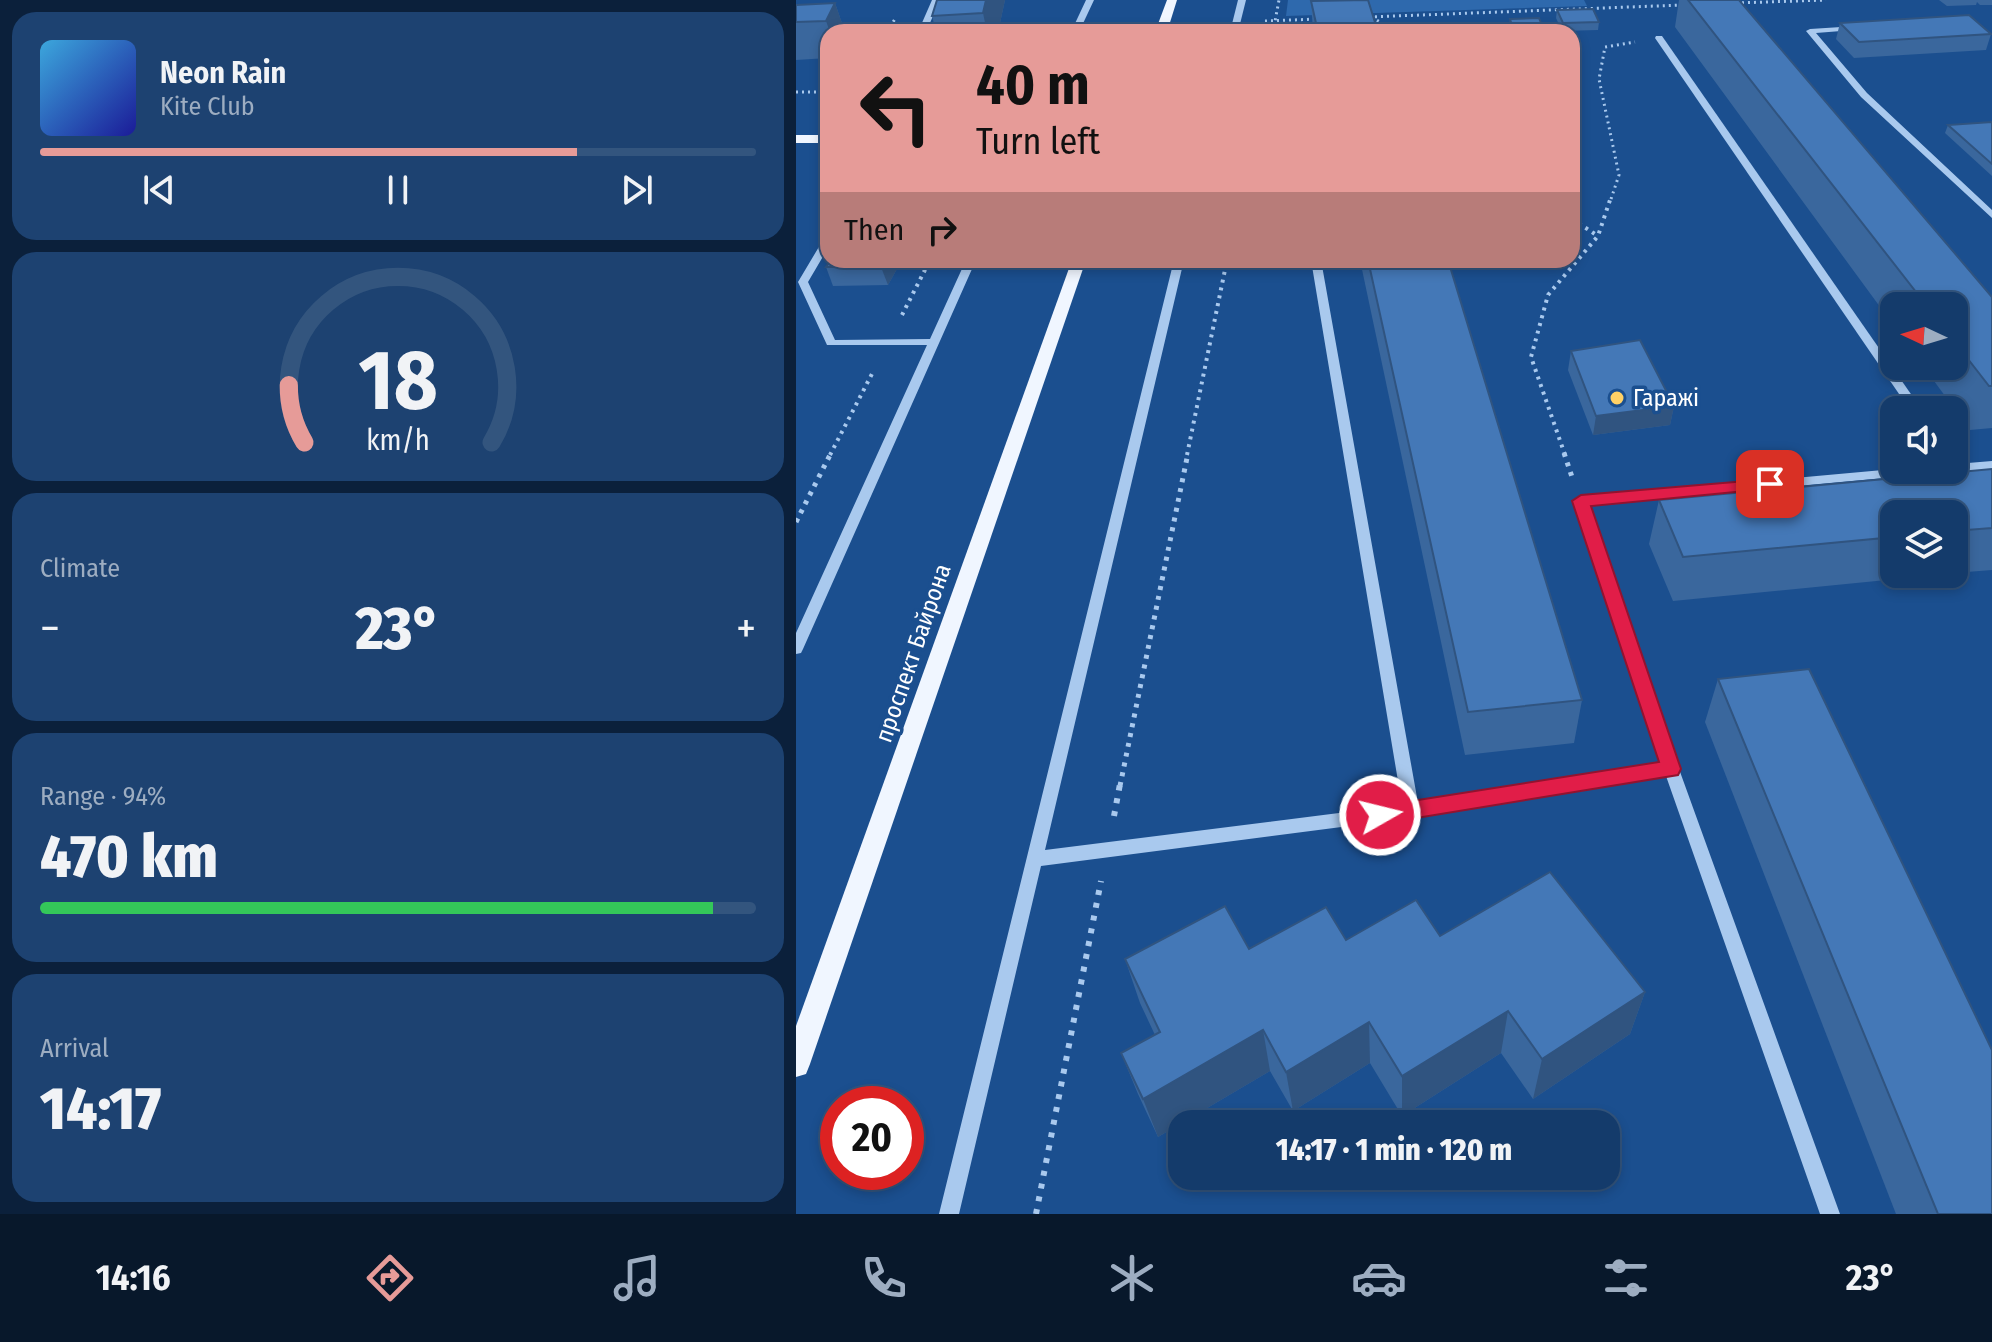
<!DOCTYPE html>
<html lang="en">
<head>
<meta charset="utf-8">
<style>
	:root { --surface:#143b6b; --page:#1d4271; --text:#f1f3f6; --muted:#9dadc1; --line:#33557e; --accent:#e69b98 }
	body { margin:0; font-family:"Fira Sans Condensed",sans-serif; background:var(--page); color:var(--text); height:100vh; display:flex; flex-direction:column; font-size:30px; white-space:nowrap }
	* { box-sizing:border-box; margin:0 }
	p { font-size:26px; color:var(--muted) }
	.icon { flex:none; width:44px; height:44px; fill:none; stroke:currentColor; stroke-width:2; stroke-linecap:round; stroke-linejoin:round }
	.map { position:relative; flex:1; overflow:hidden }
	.sheet { display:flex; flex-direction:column; gap:12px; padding:12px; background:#0b203b; width:796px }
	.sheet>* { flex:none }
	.hud { position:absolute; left:24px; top:24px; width:760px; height:244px; border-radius:24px; box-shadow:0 4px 12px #0003,0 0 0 2px var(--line); background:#e69b98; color:#111; overflow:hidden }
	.needle { width:52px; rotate:274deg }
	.buttons { position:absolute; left:1084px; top:292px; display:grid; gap:16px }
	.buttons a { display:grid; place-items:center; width:88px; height:88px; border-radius:16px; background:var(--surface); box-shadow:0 4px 12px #0003,0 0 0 2px var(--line); font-size:40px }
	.speed { position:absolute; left:24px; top:1086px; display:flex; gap:16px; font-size:40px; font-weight:700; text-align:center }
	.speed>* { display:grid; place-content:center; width:104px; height:104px; border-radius:50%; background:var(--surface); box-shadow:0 4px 12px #0003,0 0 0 2px var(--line); line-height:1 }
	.speed .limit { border:12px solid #d22; background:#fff; color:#111 }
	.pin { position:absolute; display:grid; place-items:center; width:68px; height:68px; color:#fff; margin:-34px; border-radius:16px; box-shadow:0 4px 12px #0006 }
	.me { position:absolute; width:88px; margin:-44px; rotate:82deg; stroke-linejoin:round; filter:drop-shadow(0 0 6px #0008) }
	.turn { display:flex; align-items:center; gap:28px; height:168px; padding:0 24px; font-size:36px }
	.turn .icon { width:104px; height:104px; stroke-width:2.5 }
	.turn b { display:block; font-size:56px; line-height:68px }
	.then { display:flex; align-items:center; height:76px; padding:0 24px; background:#0003; gap:16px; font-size:30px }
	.big { font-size:60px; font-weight:800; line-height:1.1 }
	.sheet .tile { flex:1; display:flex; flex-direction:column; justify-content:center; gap:12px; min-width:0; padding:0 28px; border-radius:24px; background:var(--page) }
	.sheet .dial { align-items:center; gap:0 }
	.dial svg { height:208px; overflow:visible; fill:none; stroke:var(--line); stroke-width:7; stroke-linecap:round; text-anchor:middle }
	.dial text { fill:var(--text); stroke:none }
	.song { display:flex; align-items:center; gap:24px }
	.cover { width:96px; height:96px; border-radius:12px; background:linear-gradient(135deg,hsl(200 70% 55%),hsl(240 70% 35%)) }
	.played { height:8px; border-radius:4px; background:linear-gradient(90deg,var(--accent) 75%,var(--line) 75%) }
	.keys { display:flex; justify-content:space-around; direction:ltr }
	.heat { display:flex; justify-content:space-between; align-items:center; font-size:44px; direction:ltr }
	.charge { height:12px; border-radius:6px; background:linear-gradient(90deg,#34c759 94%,var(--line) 0) }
	.trip { position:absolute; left:372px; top:1110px; width:452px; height:80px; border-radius:24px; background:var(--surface); box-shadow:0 4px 12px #0003,0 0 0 2px var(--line); font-weight:800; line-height:80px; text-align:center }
	.tab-bar { display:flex; height:128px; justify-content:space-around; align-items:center; background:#08182b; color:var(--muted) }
	.tab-bar .icon { width:56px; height:56px }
	.tab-bar .selected { color:var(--accent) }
	.tab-bar b { font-size:36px; color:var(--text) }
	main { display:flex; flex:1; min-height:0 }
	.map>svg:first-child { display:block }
</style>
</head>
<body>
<main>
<section class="sheet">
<div class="tile">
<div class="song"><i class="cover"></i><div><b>Neon Rain</b><p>Kite Club</p></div></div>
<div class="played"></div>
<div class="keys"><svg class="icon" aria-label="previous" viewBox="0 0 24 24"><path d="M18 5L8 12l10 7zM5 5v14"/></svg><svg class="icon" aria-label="pause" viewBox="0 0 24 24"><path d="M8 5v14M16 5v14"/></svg><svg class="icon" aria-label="next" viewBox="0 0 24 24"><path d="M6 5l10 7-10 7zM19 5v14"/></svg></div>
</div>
<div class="tile dial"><svg viewBox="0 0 100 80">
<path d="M14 69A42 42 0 1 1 86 69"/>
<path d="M14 69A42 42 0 0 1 8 47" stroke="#e69b98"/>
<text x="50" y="56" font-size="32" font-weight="700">18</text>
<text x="50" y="72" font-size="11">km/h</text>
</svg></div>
<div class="tile"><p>Climate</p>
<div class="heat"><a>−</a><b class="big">23°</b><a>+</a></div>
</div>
<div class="tile"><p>Range · 94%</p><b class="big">470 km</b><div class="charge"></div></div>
<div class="tile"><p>Arrival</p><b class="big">14:17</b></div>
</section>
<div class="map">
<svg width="1196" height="1214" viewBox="0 0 1196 1214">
	<rect width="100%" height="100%" fill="#1b4f8f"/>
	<path fill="#2e69ad" d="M 492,0 L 788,0 L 791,6 L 490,16 Z"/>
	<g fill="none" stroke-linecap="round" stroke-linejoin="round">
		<g stroke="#a9c9ee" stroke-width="3" stroke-dasharray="2 4" stroke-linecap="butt">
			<path d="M 940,3 L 1030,0"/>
			<path d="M 573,17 L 886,5"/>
			<path d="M 576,17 L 599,32"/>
			<path d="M 469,21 L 523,19"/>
			<path d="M 91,32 L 99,19"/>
			<path d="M 477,32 L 483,0"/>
			<path d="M 0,92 L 32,92"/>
			<path d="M 815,199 L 823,175 L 803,79 L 809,47 L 839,42"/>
		</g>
		<g stroke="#a9c9ee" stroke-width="4" stroke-dasharray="3 5" stroke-linecap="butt">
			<path d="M 776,219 L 802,236"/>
			<path d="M 106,315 L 134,260"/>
			<path d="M 34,455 L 78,370"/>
			<path d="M 391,455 L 431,260"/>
			<path d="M 769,455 L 735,357 L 752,295 L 802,236 L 815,197"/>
		</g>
		<g stroke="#a9c9ee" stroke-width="5" stroke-dasharray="4 6" stroke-linecap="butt">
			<path d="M 768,453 L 776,477"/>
			<path d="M 0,522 L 35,453"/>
			<path d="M 324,786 L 392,453"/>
		</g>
		<g stroke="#a9c9ee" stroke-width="6" stroke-dasharray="5 8" stroke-linecap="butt">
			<path d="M 318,816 L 324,784"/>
			<path d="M 240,1214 L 305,881"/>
		</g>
		<g fill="#a9c9ee" fill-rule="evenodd">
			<path d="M 136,0 L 144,0 L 130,32 L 122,32 Z"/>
			<path d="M 290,0 L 298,0 L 283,32 L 275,32 Z"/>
			<path d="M 442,0 L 450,0 L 442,32 L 434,32 Z"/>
			<path d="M 1061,26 L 1061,30 L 1058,30 L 1020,33 L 1071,93 L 1196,210 L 1196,218 L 1065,97 L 1010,31 L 1014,29 Z"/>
			<path d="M 860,36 L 866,36 L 1126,410 L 1114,410 L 859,38 Z"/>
			<path d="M 32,237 L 32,248 L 12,282 L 39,340 L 134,339 L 170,260 L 180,260 L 7,649 L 5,653 L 0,654 L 0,633 L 131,345 L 31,345 L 2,282 L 27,240 Z"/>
			<path d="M 378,260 L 388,260 L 249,850 L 606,805 L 515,260 L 525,260 L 622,803 L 865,764 L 779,501 L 780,498 L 1098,469 L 1138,470 L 1132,474 L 793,505 L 883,769 L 1044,1214 L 1024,1214 L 870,776 L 615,818 L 245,866 L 163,1214 L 143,1214 Z"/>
			<path d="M 1196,461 L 1196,469 L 1160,472 L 1155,470 L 1158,470 L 1160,464 Z"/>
		</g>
		<g fill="#f0f6ff" fill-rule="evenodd">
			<path d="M 371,0 L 381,0 L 371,32 L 359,32 Z"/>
			<rect x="0" y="135" width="32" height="8"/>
			<path d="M 276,260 L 290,260 L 14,1064 L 10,1074 L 0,1077 L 0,1026 Z"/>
		</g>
	</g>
	<g fill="#3a679d">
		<path d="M 141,0 L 209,0 L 202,32 L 140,32 L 136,16 Z"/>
		<path d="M 883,0 L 943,0 L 1196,297 L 1196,428 L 1174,430 L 1127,366 L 1158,366 L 1158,306 L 1098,306 L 1098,326 L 879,27 Z"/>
		<path d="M 1143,0 L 1196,0 L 1196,5 L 1184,5 L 1181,2 L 1180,5 L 1151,6 Z"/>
		<path d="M 515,1 L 582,32 L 517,32 Z"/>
		<path d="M 39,3 L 49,32 L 32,32 L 32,58 L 0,60 L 0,5 Z"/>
		<path d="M 761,10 L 803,22 L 802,30 L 766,31 L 760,18 Z"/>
		<path d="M 714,19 L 747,28 L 747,32 L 715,32 L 713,27 Z"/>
		<path d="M 1044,23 L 1195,34 L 1190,50 L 1058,58 L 1040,39 Z"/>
		<path d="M 1196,122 L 1196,176 L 1149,133 L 1152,125 Z"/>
		<path d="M 106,260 L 92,285 L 37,286 L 30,267 Z"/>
		<path d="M 564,260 L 652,260 L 786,700 L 778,743 L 669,755 Z"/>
		<path d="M 775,351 L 878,406 L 874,425 L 797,435 L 772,370 Z"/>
		<path d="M 1196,469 L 1196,570 L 1158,573 L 1158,514 L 1098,514 L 1098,574 L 1151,574 L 877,601 L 853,544 L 863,500 Z"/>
		<path d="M 922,679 L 1196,1214 L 1100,1214 L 909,722 Z"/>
		<path d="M 644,936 L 849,992 L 834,1034 L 737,1099 L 705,1053 L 606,1116 L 574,1063 L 497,1111 L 474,1071 L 362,1137 L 342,1094 L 325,1053 L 359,1035 L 344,1003 L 329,959 L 550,940 Z"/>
	</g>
	<g fill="#305480">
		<path d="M 190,0 L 209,0 L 202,32 L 191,32 L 187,13 Z"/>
		<path d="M 39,3 L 49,32 L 34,32 L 30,21 Z"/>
		<path d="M 89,260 L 106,260 L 92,285 L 85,267 Z"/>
		<path d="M 878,406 L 874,425 L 797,435 L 800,416 Z"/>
		<path d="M 849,992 L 834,1034 L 737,1099 L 746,1059 Z"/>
		<path d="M 712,1011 L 705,1053 L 606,1116 L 606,1076 Z"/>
		<path d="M 573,1022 L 574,1063 L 497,1111 L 490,1072 Z"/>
		<path d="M 467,1030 L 474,1071 L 362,1137 L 347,1099 Z"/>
	</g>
	<g fill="#4478b7" stroke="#305480" stroke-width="2">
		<path d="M 141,0 L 190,0 L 187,13 L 136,16 Z"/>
		<path d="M 572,0 L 582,32 L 522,32 L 515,1 Z"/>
		<path d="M 892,0 L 943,0 L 1196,297 L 1196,386 L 1193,386 L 1158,341 L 1158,306 L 1131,306 Z"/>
		<path d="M 39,3 L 30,21 L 0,22 L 0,5 Z"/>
		<path d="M 797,9 L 803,22 L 767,23 L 761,10 Z"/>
		<path d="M 1173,15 L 1195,34 L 1063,42 L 1044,23 Z"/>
		<path d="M 743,18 L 747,28 L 717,29 L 714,19 Z"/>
		<path d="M 1196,122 L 1196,164 L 1152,125 Z"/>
		<path d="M 35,260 L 89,260 L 85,267 L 30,267 Z"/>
		<path d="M 572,260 L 652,260 L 786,700 L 672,712 Z"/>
		<path d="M 844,340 L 878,406 L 800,416 L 775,351 Z"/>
		<path d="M 1196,469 L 1196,528 L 1158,531 L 1158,514 L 1098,514 L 1098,537 L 887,557 L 863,500 Z"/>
		<path d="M 1013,669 L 1196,1050 L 1196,1214 L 1142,1214 L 922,679 Z"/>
		<path d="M 754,872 L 849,992 L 746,1059 L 712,1011 L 606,1076 L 573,1022 L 490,1072 L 467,1030 L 347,1099 L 325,1053 L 364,1032 L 329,959 L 429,906 L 453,949 L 530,907 L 550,940 L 620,900 L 644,936 Z"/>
	</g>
	<path fill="#e11d48" stroke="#92132f" stroke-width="2" d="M 974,479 L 982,484 L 980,488 L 795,506 L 885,769 L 882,775 L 584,824 L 577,821 L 574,815 L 577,809 L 584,806 L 863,762 L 776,501 L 785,495 Z"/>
	<circle fill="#ffd166" stroke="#1b4f8f" stroke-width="3" cx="821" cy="398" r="8"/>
	<g text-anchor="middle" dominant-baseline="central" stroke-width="7" stroke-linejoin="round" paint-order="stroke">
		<g font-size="24" fill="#fff" stroke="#1b4f8f" text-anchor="start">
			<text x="837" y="398">Гаражі</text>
		</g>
		<g font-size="24" fill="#fff" stroke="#1b4f8f">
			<text transform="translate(117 653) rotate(-71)">проспект Байрона</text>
		</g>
	</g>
</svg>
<div class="buttons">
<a><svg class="needle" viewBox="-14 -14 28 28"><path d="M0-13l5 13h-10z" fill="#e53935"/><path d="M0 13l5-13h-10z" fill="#9dadc1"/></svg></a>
<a><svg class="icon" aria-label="sound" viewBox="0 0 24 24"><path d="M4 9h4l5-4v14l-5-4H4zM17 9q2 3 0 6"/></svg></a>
<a><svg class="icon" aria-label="layers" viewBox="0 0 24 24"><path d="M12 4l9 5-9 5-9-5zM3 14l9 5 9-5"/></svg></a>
</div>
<div class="speed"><div class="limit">20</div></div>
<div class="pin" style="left:974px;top:484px;background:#d93025"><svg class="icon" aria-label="arrive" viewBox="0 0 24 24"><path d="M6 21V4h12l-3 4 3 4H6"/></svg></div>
<svg class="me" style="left:584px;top:815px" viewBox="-20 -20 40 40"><circle r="17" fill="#e11d48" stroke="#fff" stroke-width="3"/><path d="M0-11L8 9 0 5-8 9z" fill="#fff"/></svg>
<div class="trip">14:17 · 1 min · 120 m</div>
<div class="hud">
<div class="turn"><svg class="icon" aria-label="left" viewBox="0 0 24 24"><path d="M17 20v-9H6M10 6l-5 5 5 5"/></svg><div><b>40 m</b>Turn left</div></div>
<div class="then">Then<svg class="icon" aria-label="right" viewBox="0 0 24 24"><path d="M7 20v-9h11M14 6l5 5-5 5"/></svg></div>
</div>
</div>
</main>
<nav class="tab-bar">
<b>14:16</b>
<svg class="icon selected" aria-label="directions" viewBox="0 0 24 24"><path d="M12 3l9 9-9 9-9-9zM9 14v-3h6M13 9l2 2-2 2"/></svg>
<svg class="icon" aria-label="music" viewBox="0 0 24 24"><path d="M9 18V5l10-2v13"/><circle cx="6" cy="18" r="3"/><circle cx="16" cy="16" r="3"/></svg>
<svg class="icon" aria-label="phone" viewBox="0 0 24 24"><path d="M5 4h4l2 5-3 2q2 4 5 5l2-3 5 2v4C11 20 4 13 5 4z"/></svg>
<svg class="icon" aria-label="climate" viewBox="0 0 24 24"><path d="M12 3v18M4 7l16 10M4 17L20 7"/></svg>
<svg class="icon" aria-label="car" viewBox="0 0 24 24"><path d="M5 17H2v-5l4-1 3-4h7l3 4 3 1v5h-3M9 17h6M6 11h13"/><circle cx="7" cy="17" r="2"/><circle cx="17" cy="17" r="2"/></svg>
<svg class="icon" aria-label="filters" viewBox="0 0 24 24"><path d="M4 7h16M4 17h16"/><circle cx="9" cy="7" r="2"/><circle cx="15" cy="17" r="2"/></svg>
<b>23°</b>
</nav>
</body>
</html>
